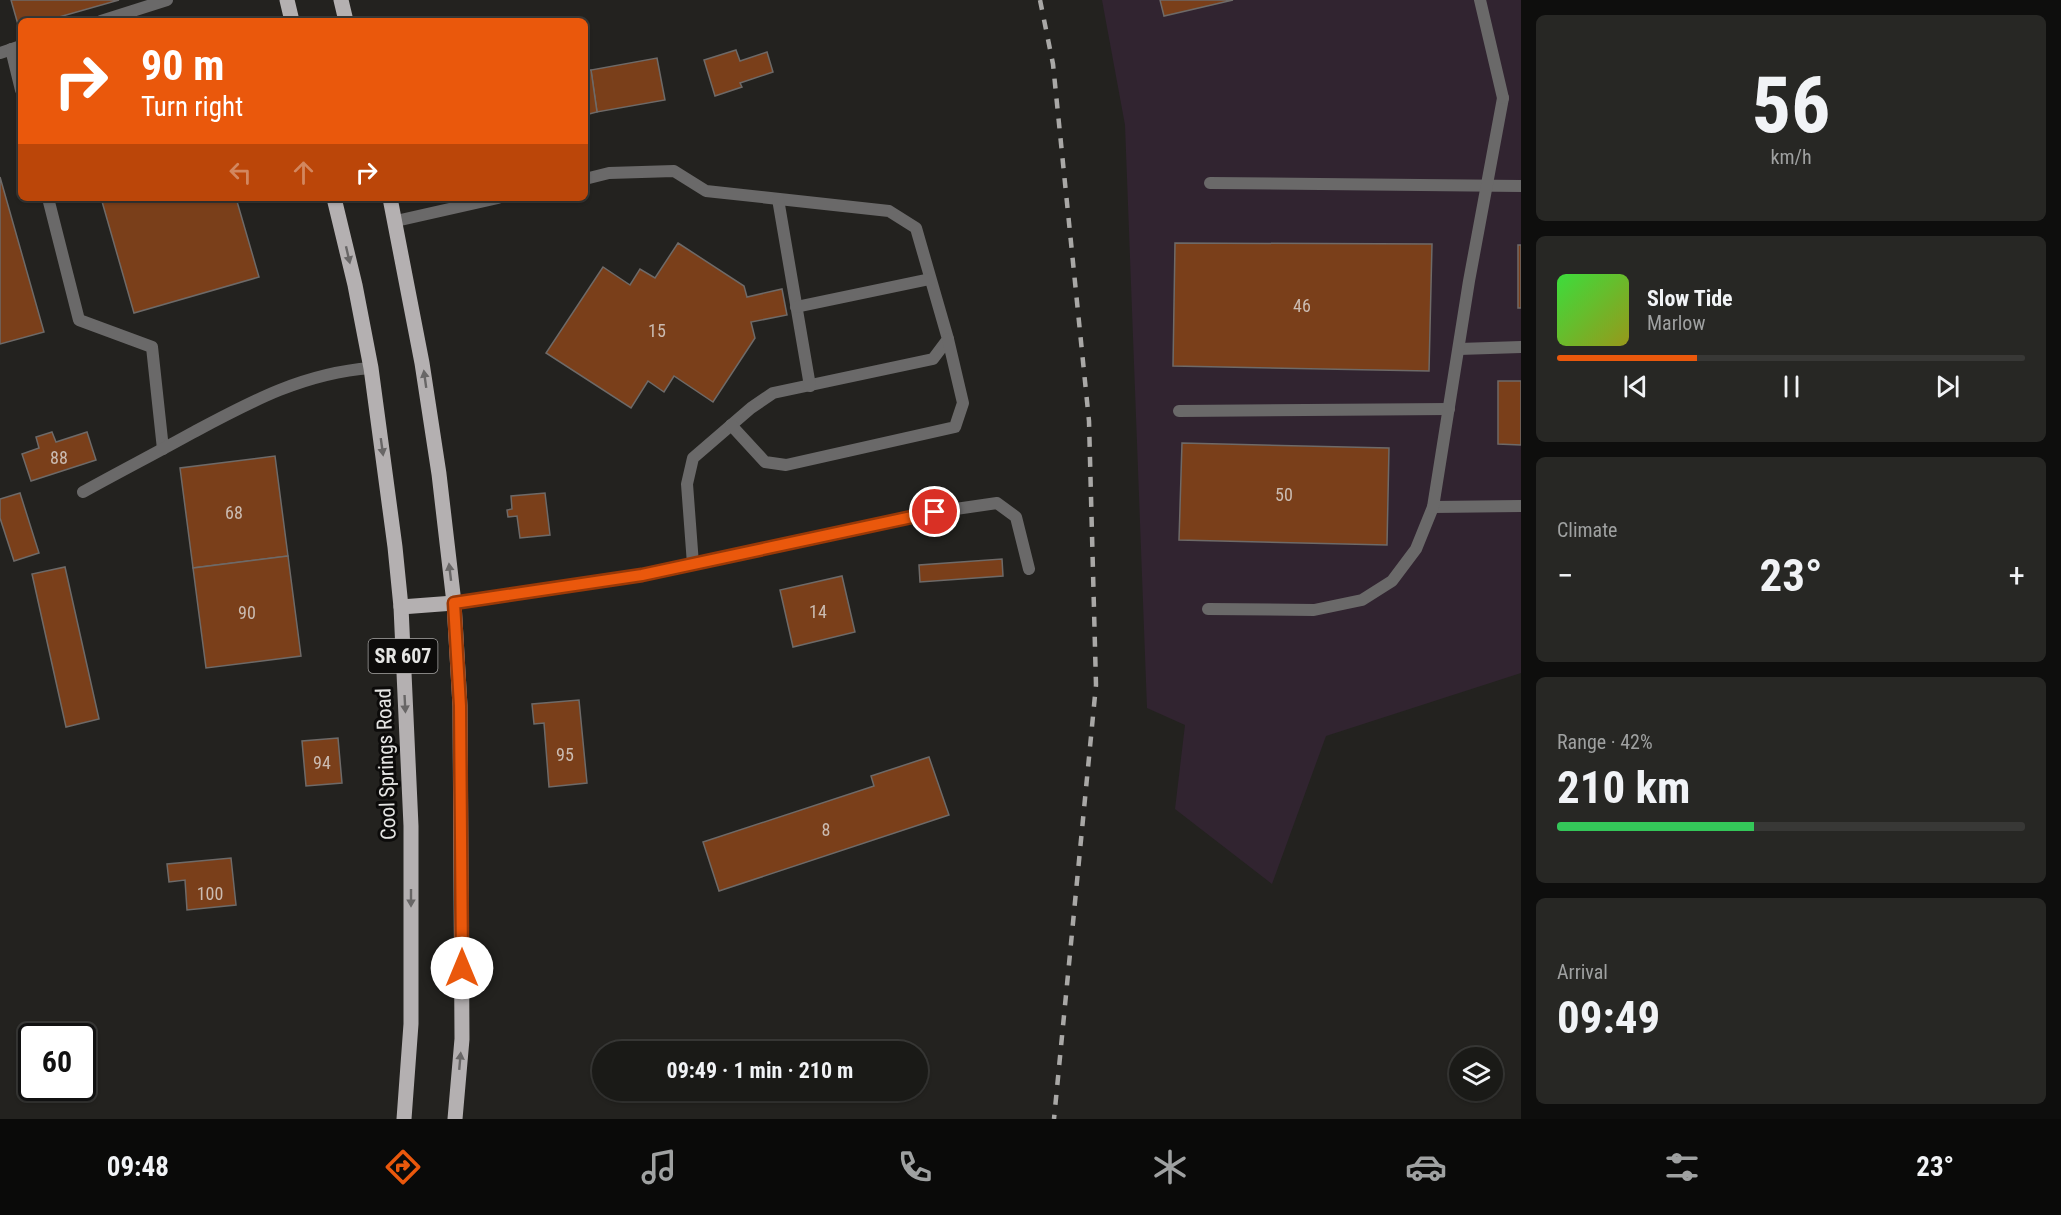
<!DOCTYPE html>
<html lang="en">
<head>
<meta charset="utf-8">
<style>
	:root { --surface:#1a1a17; --page:#272724; --text:#f1f3f6; --muted:#9fa1a1; --line:#383836; --accent:#ea580c }
	body { margin:0; font-family:"Roboto Condensed",sans-serif; background:var(--page); color:var(--text); height:100vh; display:flex; flex-direction:column; font-size:22px; white-space:nowrap }
	* { box-sizing:border-box; margin:0 }
	p { font-size:20px; color:var(--muted) }
	.icon { flex:none; width:33px; height:33px; fill:none; stroke:currentColor; stroke-width:2; stroke-linecap:round; stroke-linejoin:round }
	.map { position:relative; flex:1; overflow:hidden }
	.panel { display:flex; flex-direction:column; gap:15px; padding:15px; background:#0e0e0d; width:540px }
	.panel>* { flex:none }
	.hud { position:absolute; left:18px; top:18px; width:570px; height:183px; border-radius:9px; box-shadow:0 2px 4px #0004,0 0 0 2px var(--line); background:#ea580c; color:#fff; overflow:hidden }
	.fabs { position:absolute; left:1449px; top:1047px; display:grid; gap:12px }
	.fabs a { display:grid; place-items:center; width:54px; height:54px; border-radius:50%; background:var(--surface); box-shadow:0 2px 4px #0004,0 0 0 2px var(--line); font-size:30px }
	.speed { position:absolute; left:18px; top:1023px; display:flex; gap:12px; font-size:30px; font-weight:700; text-align:center }
	.speed>* { display:grid; place-content:center; width:78px; height:78px; border-radius:50%; background:var(--surface); box-shadow:0 2px 4px #0004,0 0 0 2px var(--line); line-height:1 }
	.speed .limit { border:3px solid #111; border-radius:9px; background:#fff; color:#111 }
	.pin { position:absolute; display:grid; place-items:center; width:51px; height:51px; color:#fff; margin:-26px; border:3px solid #fff; border-radius:50%; box-shadow:0 2px 6px #0007 }
	.me { position:absolute; width:66px; margin:-33px; rotate:0deg; stroke-linejoin:round; filter:drop-shadow(0 0 4px #0008) }
	.turn { display:flex; align-items:center; gap:21px; height:126px; padding:0 24px; font-size:27px }
	.turn .icon { width:78px; height:78px; stroke-width:2.5 }
	.turn b { display:block; font-size:42px; line-height:51px }
	.lanes { display:flex; align-items:center; height:57px; padding:0 24px; background:#0003; justify-content:center; gap:30px; direction:ltr }
	.lanes .off { opacity:.35 }
	.big { font-size:45px; font-weight:700; line-height:1.1 }
	.panel .tile { flex:1; display:flex; flex-direction:column; justify-content:center; gap:9px; min-width:0; padding:0 21px; border-radius:9px; background:var(--page) }
	.panel .dial { align-items:center; gap:0 }
	.dial b { font-size:78px; line-height:1 }
	.song { display:flex; align-items:center; gap:18px }
	.cover { width:72px; height:72px; border-radius:9px; background:linear-gradient(135deg,hsl(120 70% 55%),hsl(60 70% 35%)) }
	.played { height:6px; border-radius:3px; background:linear-gradient(90deg,var(--accent) 30%,var(--line) 30%) }
	.keys { display:flex; justify-content:space-around; direction:ltr }
	.heat { display:flex; justify-content:space-between; align-items:center; font-size:33px; direction:ltr }
	.charge { height:9px; border-radius:4px; background:linear-gradient(90deg,#34c759 42%,var(--line) 0) }
	.trip { position:absolute; left:592px; top:1041px; width:336px; height:60px; border-radius:30px; background:var(--surface); box-shadow:0 2px 4px #0004,0 0 0 2px var(--line); font-weight:700; line-height:60px; text-align:center }
	.tabs { display:flex; height:96px; justify-content:space-around; align-items:center; background:#0a0a09; color:var(--muted) }
	.tabs .icon { width:42px; height:42px }
	.tabs .on { color:var(--accent) }
	.tabs b { font-size:27px; color:var(--text) }
	main { display:flex; flex:1; min-height:0 }
	.map>svg:first-child { display:block }
</style>
</head>
<body>
<main>
<div class="map">
<svg width="1521" height="1119" viewBox="0 0 1521 1119">
	<rect width="100%" height="100%" fill="#23221f"/>
	<path fill="#312430" d="M 1102,0 L 1521,0 L 1521,673 L 1326,736 L 1272,884 L 1175,809 L 1185,725 L 1147,708 L 1125,125 Z"/>
	<g fill="#7a3f1a" stroke="#6e6a68" stroke-width="1.5">
		<path d="M 11,0 L 119,0 L 45,21 L 21,21 L 21,28 L 19,28 Z"/>
		<path d="M 1160,0 L 1233,0 L 1164,16 Z"/>
		<path d="M 736,50 L 740,61 L 767,52 L 773,72 L 740,83 L 742,87 L 715,96 L 704,60 Z"/>
		<path d="M 657,58 L 665,100 L 597,112 L 591,70 Z"/>
		<path d="M 591,70 L 597,112 L 585,115 L 585,71 Z"/>
		<path d="M 0,177 L 44,332 L 0,344 Z"/>
		<path d="M 101,198 L 236,198 L 259,277 L 134,313 Z"/>
		<path d="M 678,243 L 744,286 L 747,297 L 782,289 L 787,315 L 751,322 L 755,338 L 713,402 L 674,376 L 664,392 L 648,381 L 631,408 L 546,353 L 603,267 L 630,285 L 640,269 L 655,278 Z"/>
		<path d="M 1175,243 L 1432,244 L 1429,371 L 1173,366 Z"/>
		<rect x="1518" y="245" width="3" height="63"/>
		<path d="M 1498,381 L 1521,381 L 1521,445 L 1498,444 Z"/>
		<path d="M 52,432 L 56,442 L 87,432 L 96,460 L 31,481 L 22,454 L 39,448 L 36,437 Z"/>
		<path d="M 1182,443 L 1389,448 L 1387,545 L 1179,540 Z"/>
		<path d="M 275,456 L 288,556 L 193,568 L 180,468 Z"/>
		<path d="M 20,493 L 39,553 L 14,561 L 0,518 L 0,499 Z"/>
		<path d="M 545,493 L 550,535 L 520,538 L 517,516 L 508,517 L 507,510 L 512,509 L 511,496 Z"/>
		<path d="M 288,556 L 301,656 L 206,668 L 193,568 Z"/>
		<path d="M 1002,559 L 1003,576 L 920,582 L 919,565 Z"/>
		<path d="M 65,567 L 99,719 L 66,727 L 32,574 Z"/>
		<path d="M 842,576 L 855,632 L 793,647 L 780,590 Z"/>
		<path d="M 579,700 L 587,783 L 549,787 L 544,723 L 534,724 L 532,704 Z"/>
		<path d="M 338,738 L 342,783 L 306,786 L 302,741 Z"/>
		<path d="M 929,757 L 949,815 L 719,891 L 703,842 L 874,786 L 871,776 Z"/>
		<path d="M 231,858 L 236,905 L 187,910 L 185,880 L 169,882 L 167,864 Z"/>
	</g>
	<g fill="none" stroke-linecap="round" stroke-linejoin="round">
		<g stroke="#6a6969" stroke-width="12">
			<path d="M 101,21 L 167,0"/>
			<path d="M 11,49 L 21,90"/>
			<path d="M 0,53 L 21,46"/>
			<path d="M 585,179 L 609,173 L 674,171 L 706,191 L 889,211 L 916,228 L 948,339 L 933,359 L 773,393 L 751,408 L 693,458 L 687,484 L 693,564"/>
			<path d="M 1210,183 L 1521,186"/>
			<path d="M 48,198 L 79,320 L 152,347 L 163,449"/>
			<path d="M 778,199 L 810,386"/>
			<path d="M 396,221 L 498,198"/>
			<path d="M 796,307 L 930,279"/>
			<path d="M 1459,349 L 1521,347"/>
			<path d="M 1179,411 L 1449,409"/>
			<path d="M 731,425 L 765,462 L 786,465 L 955,427 L 963,403 L 948,339"/>
			<path d="M 83,492 C 119,472 156,453 192,433 C 250,402 303,373 371,368"/>
			<path d="M 1433,507 L 1521,506"/>
			<path d="M 454,603 L 642,575 L 935,512 L 997,503 L 1016,517 L 1029,569"/>
			<path d="M 1208,609 L 1314,610 L 1362,600 L 1392,581 L 1416,549 L 1433,507 L 1469,281 L 1503,98"/>
		</g>
		<path stroke="#6a6969" stroke-width="12" d="M 1480,0 L 1503,98"/>
		<g stroke="#b4b0b1" stroke-width="15">
			<path d="M 287,0 L 292,21"/>
			<path d="M 341,0 L 346,21"/>
			<path d="M 334,198 L 355,285 L 371,368 L 395,547 L 401,607 L 411,826 L 411,1024 L 404,1119"/>
			<path d="M 390,198 L 422,363 L 439,474 L 454,603 L 460,706 L 462,1039 L 455,1119"/>
			<path d="M 401,607 L 454,603"/>
		</g>
		<path stroke="#a9a8a6" stroke-width="4.5" stroke-dasharray="10 10" stroke-linecap="butt" d="M 1040,0 L 1053,64 L 1089,421 L 1096,685 L 1054,1119"/>
	</g>
	<defs><path id="oneway-solid" d="M-6-.8H1V-3.2L6.5 0L1 3.2V.8H-6Z" transform="scale(1.5)"/></defs>
	<g fill="#686666">
		<use href="#oneway-solid" transform="translate(348 255) rotate(77)"/>
		<use href="#oneway-solid" transform="translate(425 379) rotate(-98)"/>
		<use href="#oneway-solid" transform="translate(382 447) rotate(82)"/>
		<use href="#oneway-solid" transform="translate(450 572) rotate(-97)"/>
		<use href="#oneway-solid" transform="translate(405 704) rotate(87)"/>
		<use href="#oneway-solid" transform="translate(411 898) rotate(90)"/>
		<use href="#oneway-solid" transform="translate(460 1061) rotate(-85)"/>
	</g>
	<g fill="none" stroke-linecap="round" stroke-linejoin="round">
		<defs>
			<path id="route" d="M 462,968 L 460,706 L 454,603 L 642,575 L 935,512"/>
		</defs>
		<use href="#route" stroke="#983908" stroke-width="15"/>
		<use href="#route" stroke="#ea580c" stroke-width="10"/>
	</g>
	<g text-anchor="middle" dominant-baseline="central" stroke-width="6" stroke-linejoin="round" paint-order="stroke">
		<g font-size="18" fill="#cbbcb2">
			<text x="1302" y="305">46</text>
			<text x="657" y="330">15</text>
			<text x="59" y="457">88</text>
			<text x="1284" y="494">50</text>
			<text x="234" y="512">68</text>
			<text x="818" y="611">14</text>
			<text x="247" y="612">90</text>
			<text x="565" y="754">95</text>
			<text x="322" y="762">94</text>
			<text x="826" y="829">8</text>
			<text x="210" y="893">100</text>
		</g>
		<rect fill="#0c0b0a" stroke="#a5a4a3" stroke-width="1.5" x="368.5" y="639" width="69" height="34" rx="4.5"/>
		<g font-size="20" font-weight="bold" fill="#e6e6e4">
			<text x="403" y="656">SR 607</text>
		</g>
		<g font-size="21" fill="#e6e6e4" stroke="#0c0b0a">
			<text transform="translate(386 764) rotate(-92)">Cool Springs Road</text>
		</g>
	</g>
</svg>
<div class="fabs">
<a><svg class="icon" aria-label="layers" viewBox="0 0 24 24"><path d="M12 4l9 5-9 5-9-5zM3 14l9 5 9-5"/></svg></a>
</div>
<div class="speed"><div class="limit">60</div></div>
<div class="pin" style="left:935px;top:512px;background:#d93025"><svg class="icon" aria-label="arrive" viewBox="0 0 24 24"><path d="M6 21V4h12l-3 4 3 4H6"/></svg></div>
<svg class="me" style="left:462px;top:968px" viewBox="-20 -20 40 40"><circle r="19" fill="#fff"/><path d="M0-13L10 11 0 6-10 11z" fill="#ea580c"/></svg>
<div class="trip">09:49 · 1 min · 210 m</div>
<div class="hud">
<div class="turn"><svg class="icon" aria-label="right" viewBox="0 0 24 24"><path d="M7 20v-9h11M14 6l5 5-5 5"/></svg><div><b>90 m</b>Turn right</div></div>
<div class="lanes"><svg class="icon off" aria-label="left" viewBox="0 0 24 24"><path d="M17 20v-9H6M10 6l-5 5 5 5"/></svg><svg class="icon off" aria-label="ahead" viewBox="0 0 24 24"><path d="M12 20V5M6 11l6-6 6 6"/></svg><svg class="icon" aria-label="right" viewBox="0 0 24 24"><path d="M7 20v-9h11M14 6l5 5-5 5"/></svg></div>
</div>
</div>
<section class="panel">
<div class="tile dial"><b>56</b><p>km/h</p></div>
<div class="tile">
<div class="song"><i class="cover"></i><div><b>Slow Tide</b><p>Marlow</p></div></div>
<div class="played"></div>
<div class="keys"><svg class="icon" aria-label="previous" viewBox="0 0 24 24"><path d="M18 5L8 12l10 7zM5 5v14"/></svg><svg class="icon" aria-label="pause" viewBox="0 0 24 24"><path d="M8 5v14M16 5v14"/></svg><svg class="icon" aria-label="next" viewBox="0 0 24 24"><path d="M6 5l10 7-10 7zM19 5v14"/></svg></div>
</div>
<div class="tile"><p>Climate</p>
<div class="heat"><a>−</a><b class="big">23°</b><a>+</a></div>
</div>
<div class="tile"><p>Range · 42%</p><b class="big">210 km</b><div class="charge"></div></div>
<div class="tile"><p>Arrival</p><b class="big">09:49</b></div>
</section>
</main>
<nav class="tabs">
<b>09:48</b>
<svg class="icon on" aria-label="directions" viewBox="0 0 24 24"><path d="M12 3l9 9-9 9-9-9zM9 14v-3h6M13 9l2 2-2 2"/></svg>
<svg class="icon" aria-label="music" viewBox="0 0 24 24"><path d="M9 18V5l10-2v13"/><circle cx="6" cy="18" r="3"/><circle cx="16" cy="16" r="3"/></svg>
<svg class="icon" aria-label="phone" viewBox="0 0 24 24"><path d="M5 4h4l2 5-3 2q2 4 5 5l2-3 5 2v4C11 20 4 13 5 4z"/></svg>
<svg class="icon" aria-label="climate" viewBox="0 0 24 24"><path d="M12 3v18M4 7l16 10M4 17L20 7"/></svg>
<svg class="icon" aria-label="car" viewBox="0 0 24 24"><path d="M5 17H2v-5l4-1 3-4h7l3 4 3 1v5h-3M9 17h6M6 11h13"/><circle cx="7" cy="17" r="2"/><circle cx="17" cy="17" r="2"/></svg>
<svg class="icon" aria-label="filters" viewBox="0 0 24 24"><path d="M4 7h16M4 17h16"/><circle cx="9" cy="7" r="2"/><circle cx="15" cy="17" r="2"/></svg>
<b>23°</b>
</nav>
</body>
</html>
